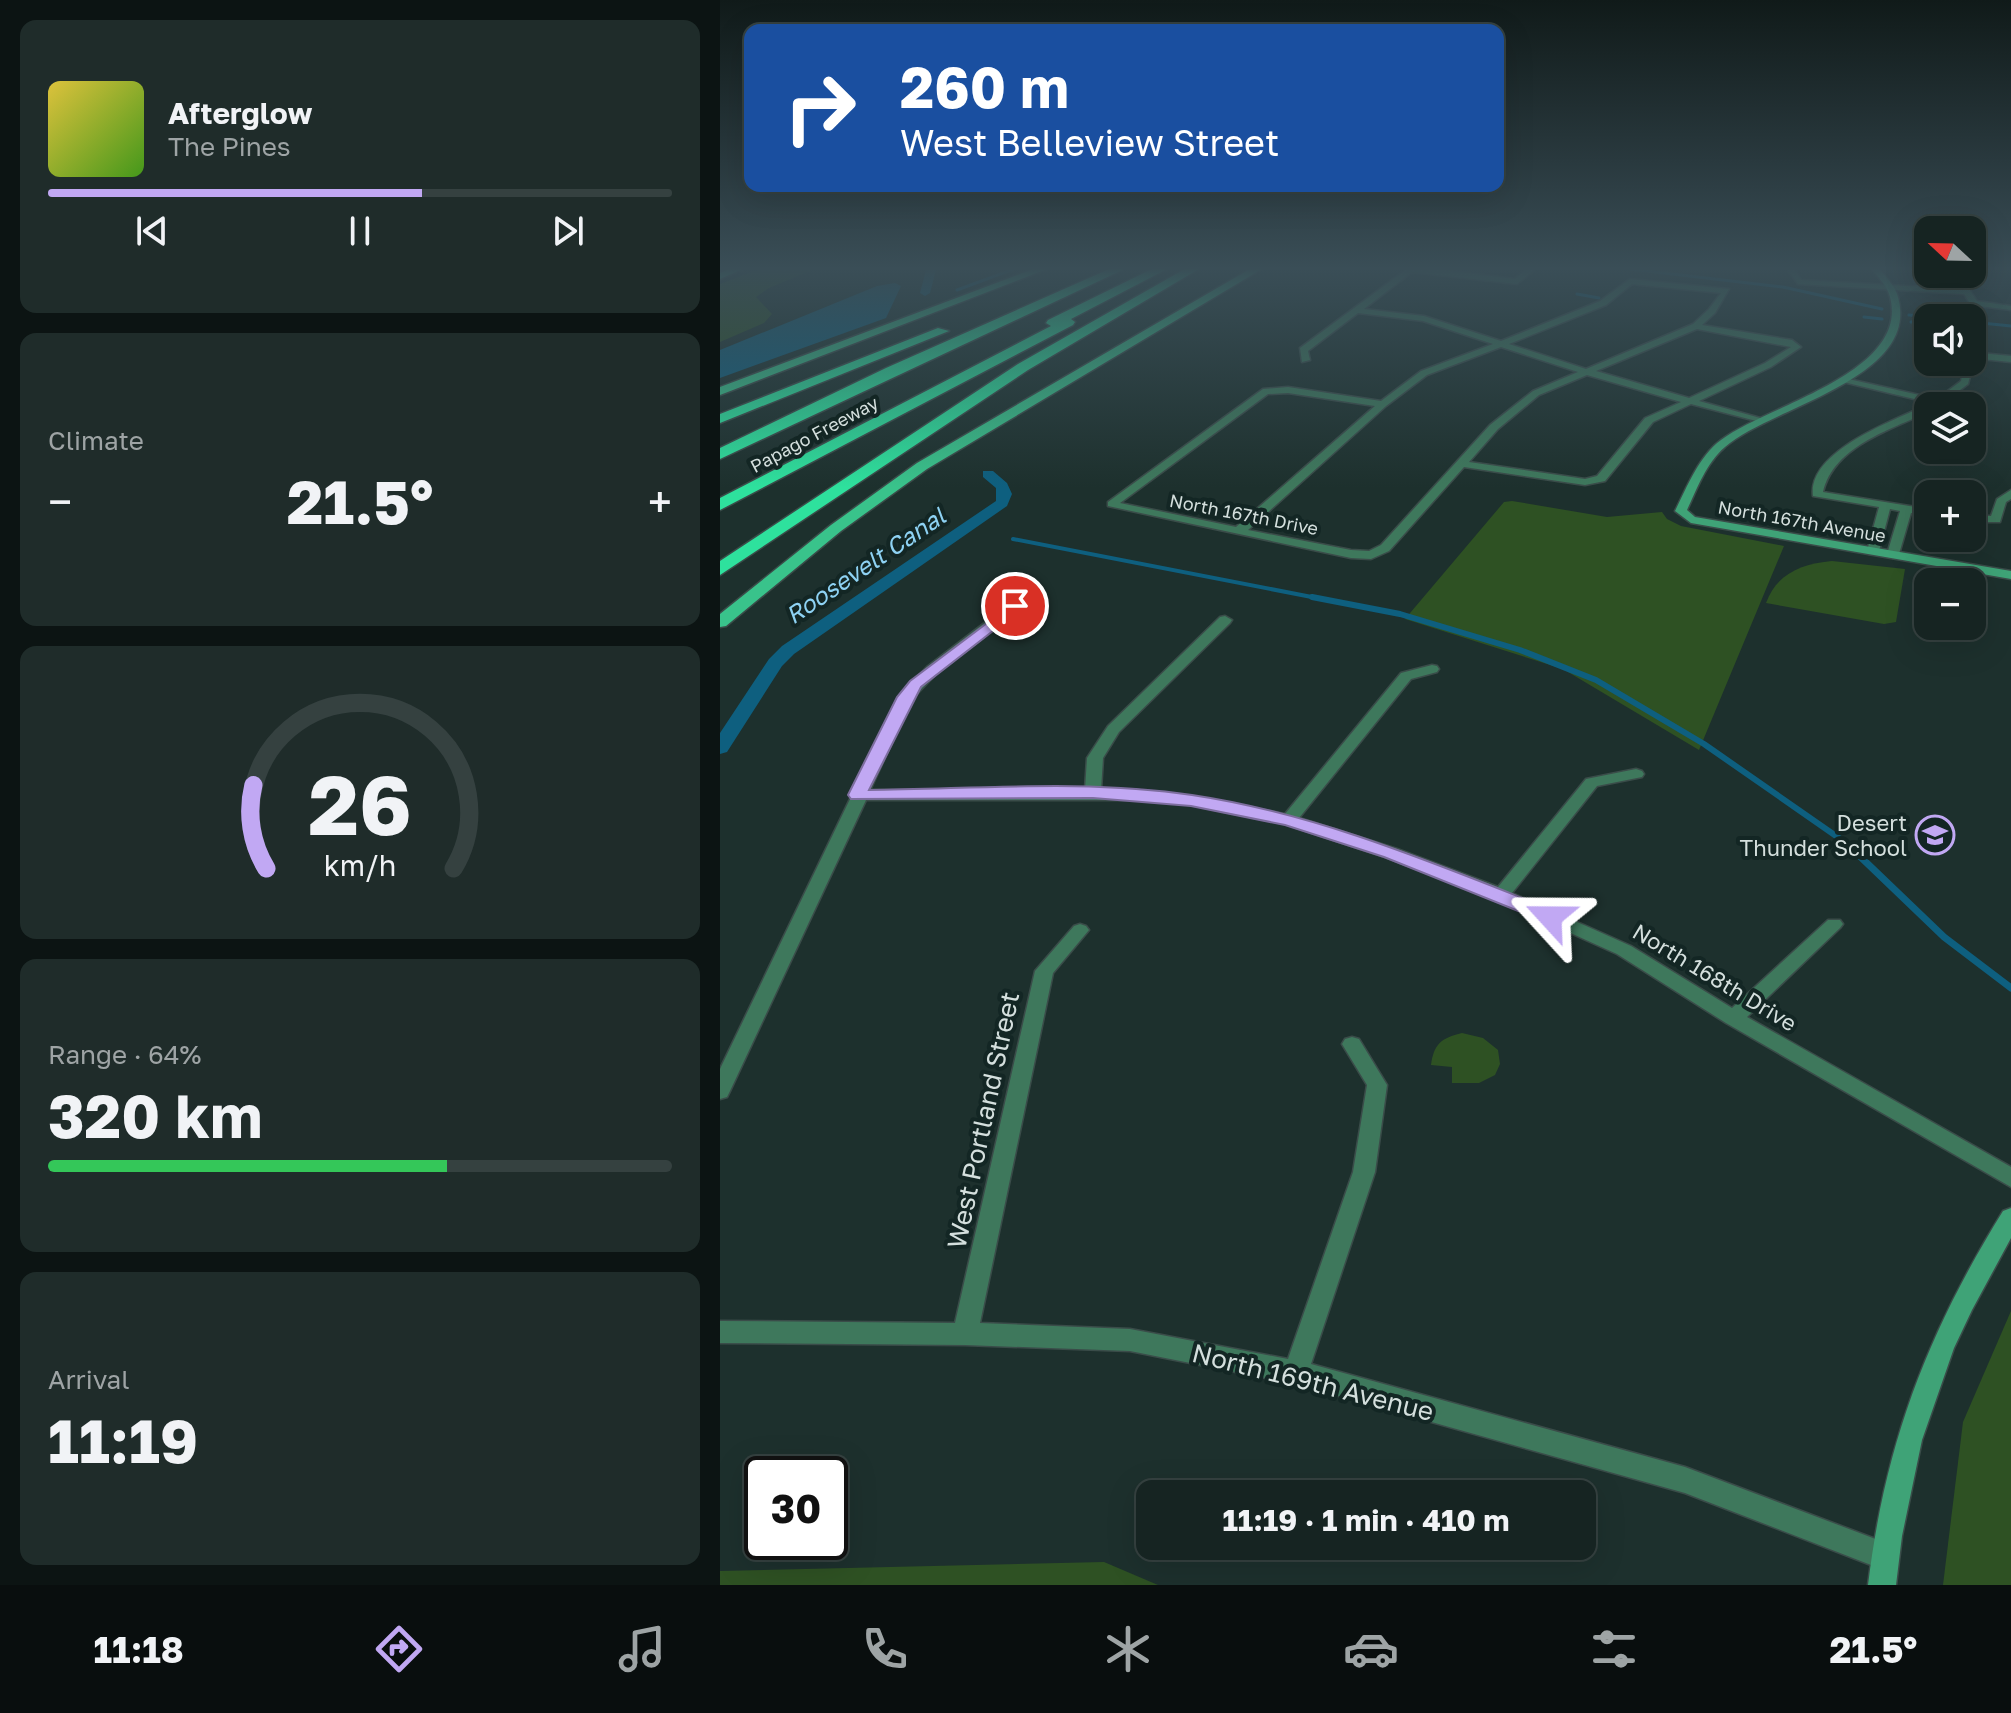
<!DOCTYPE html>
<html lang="en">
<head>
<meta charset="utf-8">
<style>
	:root { --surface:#162422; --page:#1f2c2a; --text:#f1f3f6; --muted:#9ea4a5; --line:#354140; --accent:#c1a8f3 }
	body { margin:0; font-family:"Golos Text",sans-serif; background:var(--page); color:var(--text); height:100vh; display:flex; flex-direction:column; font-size:30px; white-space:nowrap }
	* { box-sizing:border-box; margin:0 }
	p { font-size:26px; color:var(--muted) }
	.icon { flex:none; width:44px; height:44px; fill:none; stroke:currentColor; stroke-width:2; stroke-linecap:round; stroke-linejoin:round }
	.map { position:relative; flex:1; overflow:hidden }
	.drawer { display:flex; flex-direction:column; gap:20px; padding:20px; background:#0c1413; width:720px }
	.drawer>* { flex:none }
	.top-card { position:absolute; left:24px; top:24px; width:760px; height:168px; border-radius:16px; box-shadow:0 8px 32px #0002,0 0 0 2px var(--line); background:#1a4fa0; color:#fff; overflow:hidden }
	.needle { width:52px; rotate:292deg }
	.controls { position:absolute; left:1194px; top:216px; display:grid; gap:16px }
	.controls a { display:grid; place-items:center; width:72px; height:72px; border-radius:16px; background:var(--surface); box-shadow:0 8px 32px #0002,0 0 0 2px var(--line); font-size:40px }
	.speed { position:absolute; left:24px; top:1456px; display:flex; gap:16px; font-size:40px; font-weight:700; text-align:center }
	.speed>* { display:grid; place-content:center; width:104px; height:104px; border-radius:50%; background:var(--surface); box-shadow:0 8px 32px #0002,0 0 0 2px var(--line); line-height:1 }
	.speed .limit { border:4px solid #111; border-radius:12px; background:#fff; color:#111 }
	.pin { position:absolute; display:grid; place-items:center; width:68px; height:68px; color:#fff; margin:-34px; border:4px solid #fff; border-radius:50%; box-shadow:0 2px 8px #0007 }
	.me { position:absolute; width:88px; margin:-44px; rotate:294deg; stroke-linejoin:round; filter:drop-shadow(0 0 6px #0008) }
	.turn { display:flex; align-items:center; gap:28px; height:168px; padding:0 24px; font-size:36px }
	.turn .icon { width:104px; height:104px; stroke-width:2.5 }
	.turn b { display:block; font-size:56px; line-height:68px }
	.big { font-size:60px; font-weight:700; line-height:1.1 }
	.drawer .widget { flex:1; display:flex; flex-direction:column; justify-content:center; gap:12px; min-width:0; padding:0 28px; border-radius:16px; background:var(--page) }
	.drawer .dial { align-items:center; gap:0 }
	.dial svg { height:208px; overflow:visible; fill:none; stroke:var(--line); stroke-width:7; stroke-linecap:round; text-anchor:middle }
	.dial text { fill:var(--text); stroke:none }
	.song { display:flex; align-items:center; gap:24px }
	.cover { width:96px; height:96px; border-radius:12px; background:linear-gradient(135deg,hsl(50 70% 55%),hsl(100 70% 35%)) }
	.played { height:8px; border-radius:4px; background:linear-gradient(90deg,var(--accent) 60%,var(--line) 60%) }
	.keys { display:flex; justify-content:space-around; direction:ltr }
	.heat { display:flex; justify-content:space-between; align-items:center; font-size:44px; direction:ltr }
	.charge { height:12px; border-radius:6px; background:linear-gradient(90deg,#34c759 64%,var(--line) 0) }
	.trip { position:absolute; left:416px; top:1480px; width:460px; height:80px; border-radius:16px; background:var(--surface); box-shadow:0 8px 32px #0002,0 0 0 2px var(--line); font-weight:700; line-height:80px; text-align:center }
	.tabs { display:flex; height:128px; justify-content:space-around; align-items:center; background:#090e0e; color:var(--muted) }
	.tabs .icon { width:56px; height:56px }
	.tabs .on { color:var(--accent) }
	.tabs b { font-size:36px; color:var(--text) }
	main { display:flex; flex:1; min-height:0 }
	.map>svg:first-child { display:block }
</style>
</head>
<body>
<main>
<section class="drawer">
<div class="widget">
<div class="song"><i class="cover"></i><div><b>Afterglow</b><p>The Pines</p></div></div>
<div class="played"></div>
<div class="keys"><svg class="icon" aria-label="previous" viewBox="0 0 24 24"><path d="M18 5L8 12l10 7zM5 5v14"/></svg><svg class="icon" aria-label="pause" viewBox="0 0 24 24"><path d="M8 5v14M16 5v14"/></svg><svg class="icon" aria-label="next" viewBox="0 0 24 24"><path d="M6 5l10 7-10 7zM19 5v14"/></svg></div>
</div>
<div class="widget"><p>Climate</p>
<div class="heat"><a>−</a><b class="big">21.5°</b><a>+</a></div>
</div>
<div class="widget dial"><svg viewBox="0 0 100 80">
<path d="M14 69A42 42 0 1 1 86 69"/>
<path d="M14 69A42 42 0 0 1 9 37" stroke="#c1a8f3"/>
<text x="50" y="56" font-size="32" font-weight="700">26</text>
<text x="50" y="72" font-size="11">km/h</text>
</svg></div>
<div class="widget"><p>Range · 64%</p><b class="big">320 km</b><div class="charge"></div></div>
<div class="widget"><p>Arrival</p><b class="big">11:19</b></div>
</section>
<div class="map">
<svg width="1291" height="1585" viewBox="0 0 1291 1585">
	<rect width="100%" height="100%" fill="#1d302d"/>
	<g fill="#2e5123">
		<path d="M 47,266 L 102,266 L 49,288 L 36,297 L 52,314 L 44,323 L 0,342 L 0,284 Z"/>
		<path d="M 792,501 L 887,517 L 942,512 L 947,519 L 961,526 L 1064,546 L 979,750 L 843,669 L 685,619 L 784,502 Z"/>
		<path d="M 1112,561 L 1185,569 L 1176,622 L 1164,624 L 1046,603 C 1057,573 1082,564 1112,561 Z"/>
		<path d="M 742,1033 L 763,1038 L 778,1050 L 780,1064 L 775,1075 L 759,1083 L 732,1083 L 732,1067 L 711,1065 C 714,1044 721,1038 742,1033 Z"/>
		<path d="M 1291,1311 L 1291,1585 L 1223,1585 L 1243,1422 Z"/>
		<path d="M 384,1562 L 438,1585 L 0,1585 L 0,1571 Z"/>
	</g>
	<path fill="#0e5f7f" d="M 175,283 L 181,286 L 166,318 L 0,378 L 0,350 L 157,286 Z"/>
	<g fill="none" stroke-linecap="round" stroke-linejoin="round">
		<g stroke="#0e5f7f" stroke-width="3">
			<path d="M 885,266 L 1063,287 L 1162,309"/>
			<path d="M 237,290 L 302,266"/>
			<path d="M 857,294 L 879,298"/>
			<path d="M 1189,315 L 1217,318"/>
			<path d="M 1144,317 L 1162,319"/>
			<path d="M 1191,322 L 1207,319"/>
			<path d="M 1252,322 L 1291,326"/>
		</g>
		<path stroke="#0e5f7f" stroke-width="4" d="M 293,539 L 602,599"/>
		<path stroke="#0e5f7f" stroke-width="6" d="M 592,597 L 680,614 L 800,650 L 876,680 L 984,744 L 1129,845"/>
		<path stroke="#0e5f7f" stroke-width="7" d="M 1126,843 L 1224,937 L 1291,988"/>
		<g fill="#0e5f7f" fill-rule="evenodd">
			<path d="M 207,266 L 217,266 L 210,293 L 205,296 L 200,293 Z"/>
			<path d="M 263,471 L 273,471 L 287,483 L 292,494 L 287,506 L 74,654 L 62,666 L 7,752 L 0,754 L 0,733 L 49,659 L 62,646 L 276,501 L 276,488 L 263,477 Z"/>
		</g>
		<defs>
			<g id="street">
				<path d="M 691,266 L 795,279 L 810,266 L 819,266 L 797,284 L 692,272 L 644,309 L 704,316 L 781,341 L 880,301 L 910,279 L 1009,289 L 995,313 L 982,325 L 1072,340 L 1081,347 L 1051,367 L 979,401 L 1044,419 L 1044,423 L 971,404 L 933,422 L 885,481 L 865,485 L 744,467 L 669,551 L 651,559 L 631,558 L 388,506 L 388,502 L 543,389 L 568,387 L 661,401 L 701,371 L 773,344 L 703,321 L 638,313 L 588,351 L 590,360 L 582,362 L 580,348 ZM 912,284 L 1001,293 L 989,309 L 973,324 L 866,369 L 789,344 L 886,305 ZM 977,329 L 1071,347 L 1045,363 L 969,398 L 876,371 ZM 781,347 L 858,372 L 813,391 L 770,425 L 661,545 L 649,551 L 631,550 L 528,530 L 666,406 L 707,375 ZM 867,375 L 961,402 L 925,418 L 877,476 L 865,479 L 749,462 L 778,429 L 819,395 ZM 568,393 L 655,406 L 516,527 L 400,503 L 548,394 Z"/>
				<path d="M 1065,266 L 1073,266 L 1081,280 L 1241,289 L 1231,274 L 1239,274 L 1257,301 L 1291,306 L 1291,310 L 1251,305 L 1244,294 L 1078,284 Z"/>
				<path d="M 1260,353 L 1291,356 L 1291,362 L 1261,359 L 1254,361 L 1248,384 L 1219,406 L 1208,406 L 1208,412 C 1170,430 1114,446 1103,492 L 1208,509 L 1208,515 L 1191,513 L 1179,554 L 1173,558 L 1167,554 L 1180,511 L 1170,509 L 1159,551 L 1157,554 L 1149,554 L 1147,551 L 1159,507 L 1093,496 C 1087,450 1178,419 1211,403 L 1119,381 L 1124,378 L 1217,399 L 1241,381 L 1245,362 L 1252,362 L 1252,356 Z"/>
				<path d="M 1291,490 L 1291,499 L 1286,502 L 1280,522 L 1252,522 L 1252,516 L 1271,516 L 1277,499 Z"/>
				<path d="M 294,587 L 300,591 L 300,609 L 217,673 L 192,699 L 150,790 L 365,790 L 367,758 L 388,726 L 500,617 L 505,616 L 512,620 L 510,623 L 399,732 L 383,758 L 381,790 C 444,790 503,802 565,814 L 681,673 L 712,665 L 717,666 L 719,669 L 717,672 L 691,679 L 579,818 L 677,849 L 778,887 L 866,779 L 916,769 L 922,771 L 924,774 L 922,777 L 877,786 L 792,893 L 911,946 L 1012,1008 L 1108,920 L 1120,920 L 1123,924 L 1120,928 L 1027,1017 L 1291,1167 L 1291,1187 L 1006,1023 L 897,954 L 775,899 L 665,857 L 565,824 L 471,805 L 423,800 L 146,800 L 10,1091 L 7,1097 L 0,1099 L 0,1069 L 131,797 L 129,795 L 134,791 L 181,694 L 207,667 L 288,605 L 288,591 Z"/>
				<path d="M 360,924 L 366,926 L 369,930 L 333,973 L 260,1323 L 410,1329 L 568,1359 L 633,1172 L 647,1085 L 622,1044 L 625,1039 L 632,1037 L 639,1039 L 667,1085 L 655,1172 L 591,1364 L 965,1467 L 1174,1546 L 1178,1556 L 1174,1566 L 1164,1570 L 965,1493 L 576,1384 L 410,1351 L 245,1345 L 0,1343 L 0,1321 L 235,1323 L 315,971 L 354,926 Z"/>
			</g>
			<g id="secondary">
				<path d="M 1149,266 L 1157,266 C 1164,275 1175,285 1178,297 C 1201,379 1050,407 1005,447 C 986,463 977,489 967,510 L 975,517 L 1291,571 L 1291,579 L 971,523 L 955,511 C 967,487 979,456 1001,440 C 1047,405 1190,373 1170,297 C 1167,285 1156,275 1149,266 Z"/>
				<path d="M 1291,1208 L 1291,1238 L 1252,1310 L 1234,1348 L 1202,1440 L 1182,1536 L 1176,1585 L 1148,1585 C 1165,1443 1208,1332 1283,1211 Z"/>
			</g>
			<g id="primary">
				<path d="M 16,266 L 30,266 L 0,279 L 0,273 Z"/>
				<path d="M 321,266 L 335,266 L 0,395 L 0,387 Z"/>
				<path d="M 535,266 L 547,266 L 207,469 L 121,531 L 6,626 L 0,627 L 0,614 L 111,525 L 197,463 Z"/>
			</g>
			<g id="highway">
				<path d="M 396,266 L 411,266 L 0,459 L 0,448 L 166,368 Z"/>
				<path d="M 438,266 L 449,268 L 351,319 L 355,322 L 353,325 L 0,510 L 0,498 L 331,326 L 326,323 L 328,320 Z"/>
				<path d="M 470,266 L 484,266 L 308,370 L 0,575 L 0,561 L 298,364 Z"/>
				<path d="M 218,328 L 229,331 L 0,423 L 0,414 Z"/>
			</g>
		</defs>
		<use href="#street" stroke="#3a4c49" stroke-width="3"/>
		<use href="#secondary" stroke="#3a4c49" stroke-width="3"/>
		<use href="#primary" stroke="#3a4c49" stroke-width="3"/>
		<use href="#highway" stroke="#3a4c49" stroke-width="3"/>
		<use href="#street" fill="#3e785c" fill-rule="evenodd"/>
		<use href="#secondary" fill="#3fa377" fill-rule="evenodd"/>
		<use href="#primary" fill="#39c38b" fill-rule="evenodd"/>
		<use href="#highway" fill="#2ee19d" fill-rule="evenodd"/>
	</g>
	<linearGradient id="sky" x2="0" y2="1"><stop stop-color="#101a19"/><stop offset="0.55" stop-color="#3a4e57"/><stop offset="1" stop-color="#3a4e57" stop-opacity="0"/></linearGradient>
	<rect width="1291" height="488" fill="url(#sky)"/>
	<path fill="#c1a8f3" stroke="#7d6d9e" stroke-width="2" d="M 295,602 L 302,606 L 300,610 L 201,687 L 149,790 C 255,789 367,779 472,795 C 600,814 718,865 838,912 L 841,917 L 838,921 L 823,921 L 664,857 L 565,825 L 471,806 L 373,798 L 131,799 L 128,795 L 177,697 L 190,681 Z"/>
	<defs>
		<symbol id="school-ring" viewBox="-11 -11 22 22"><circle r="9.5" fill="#132624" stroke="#c1a8f3" stroke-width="1.5"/><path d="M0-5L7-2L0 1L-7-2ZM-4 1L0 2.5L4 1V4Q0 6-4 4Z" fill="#c1a8f3"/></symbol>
	</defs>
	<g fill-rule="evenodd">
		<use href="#school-ring" x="1193" y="813" width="44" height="44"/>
	</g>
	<g text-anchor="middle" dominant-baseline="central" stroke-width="8" stroke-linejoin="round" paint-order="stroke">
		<g font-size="18" fill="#d4dfdd" stroke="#132624">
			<text transform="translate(94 434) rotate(-28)">Papago Freeway</text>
			<text transform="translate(524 514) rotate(11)">North 167th Drive</text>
			<text transform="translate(1082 521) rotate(10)">North 167th Avenue</text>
		</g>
		<g font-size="22" fill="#d4dfdd" stroke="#132624" text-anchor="end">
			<text x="1187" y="822">Desert<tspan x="1187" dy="25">Thunder School</tspan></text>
		</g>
		<g font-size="22" fill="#d4dfdd" stroke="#132624">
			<text transform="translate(995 977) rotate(31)">North 168th Drive</text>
		</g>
		<g font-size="24" font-style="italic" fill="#8ed2f3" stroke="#132624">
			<text transform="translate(145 565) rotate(-34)">Roosevelt Canal</text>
		</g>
		<g font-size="26" fill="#d4dfdd" stroke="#132624">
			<text transform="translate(263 1120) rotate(-78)">West Portland Street</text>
			<text transform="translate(593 1382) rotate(14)">North 169th Avenue</text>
		</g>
	</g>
</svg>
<div class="controls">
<a><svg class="needle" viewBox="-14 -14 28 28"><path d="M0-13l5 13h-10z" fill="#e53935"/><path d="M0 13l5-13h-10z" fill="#9ea4a5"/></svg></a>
<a><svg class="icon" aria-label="sound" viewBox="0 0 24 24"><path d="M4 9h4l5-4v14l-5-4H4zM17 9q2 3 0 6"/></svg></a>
<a><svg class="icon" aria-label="layers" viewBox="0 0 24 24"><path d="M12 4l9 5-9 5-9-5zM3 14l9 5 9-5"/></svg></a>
<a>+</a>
<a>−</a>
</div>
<div class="speed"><div class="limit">30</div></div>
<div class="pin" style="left:295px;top:606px;background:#d93025"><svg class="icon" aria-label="arrive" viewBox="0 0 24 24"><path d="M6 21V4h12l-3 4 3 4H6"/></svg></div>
<svg class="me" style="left:830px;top:917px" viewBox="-20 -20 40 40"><path d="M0-17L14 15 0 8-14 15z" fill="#c1a8f3" stroke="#fff" stroke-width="4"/></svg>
<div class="trip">11:19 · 1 min · 410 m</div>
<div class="top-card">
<div class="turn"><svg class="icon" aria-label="right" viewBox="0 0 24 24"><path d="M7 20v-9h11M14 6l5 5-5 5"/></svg><div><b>260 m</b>West Belleview Street</div></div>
</div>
</div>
</main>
<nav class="tabs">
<b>11:18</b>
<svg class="icon on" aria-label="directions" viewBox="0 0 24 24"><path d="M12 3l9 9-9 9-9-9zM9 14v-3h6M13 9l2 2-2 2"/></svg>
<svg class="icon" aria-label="music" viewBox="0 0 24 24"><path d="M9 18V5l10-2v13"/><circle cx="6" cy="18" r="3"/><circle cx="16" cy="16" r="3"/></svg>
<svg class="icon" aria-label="phone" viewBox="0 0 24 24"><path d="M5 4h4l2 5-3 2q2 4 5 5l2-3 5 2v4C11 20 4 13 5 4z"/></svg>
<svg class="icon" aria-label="climate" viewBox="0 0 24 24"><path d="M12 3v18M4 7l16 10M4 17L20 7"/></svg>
<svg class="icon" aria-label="car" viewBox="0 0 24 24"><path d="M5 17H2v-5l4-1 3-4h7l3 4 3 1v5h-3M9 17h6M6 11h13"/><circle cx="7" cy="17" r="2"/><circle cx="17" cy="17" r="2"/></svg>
<svg class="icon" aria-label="filters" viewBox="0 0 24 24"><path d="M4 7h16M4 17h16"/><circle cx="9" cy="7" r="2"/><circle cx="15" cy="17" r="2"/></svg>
<b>21.5°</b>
</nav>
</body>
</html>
